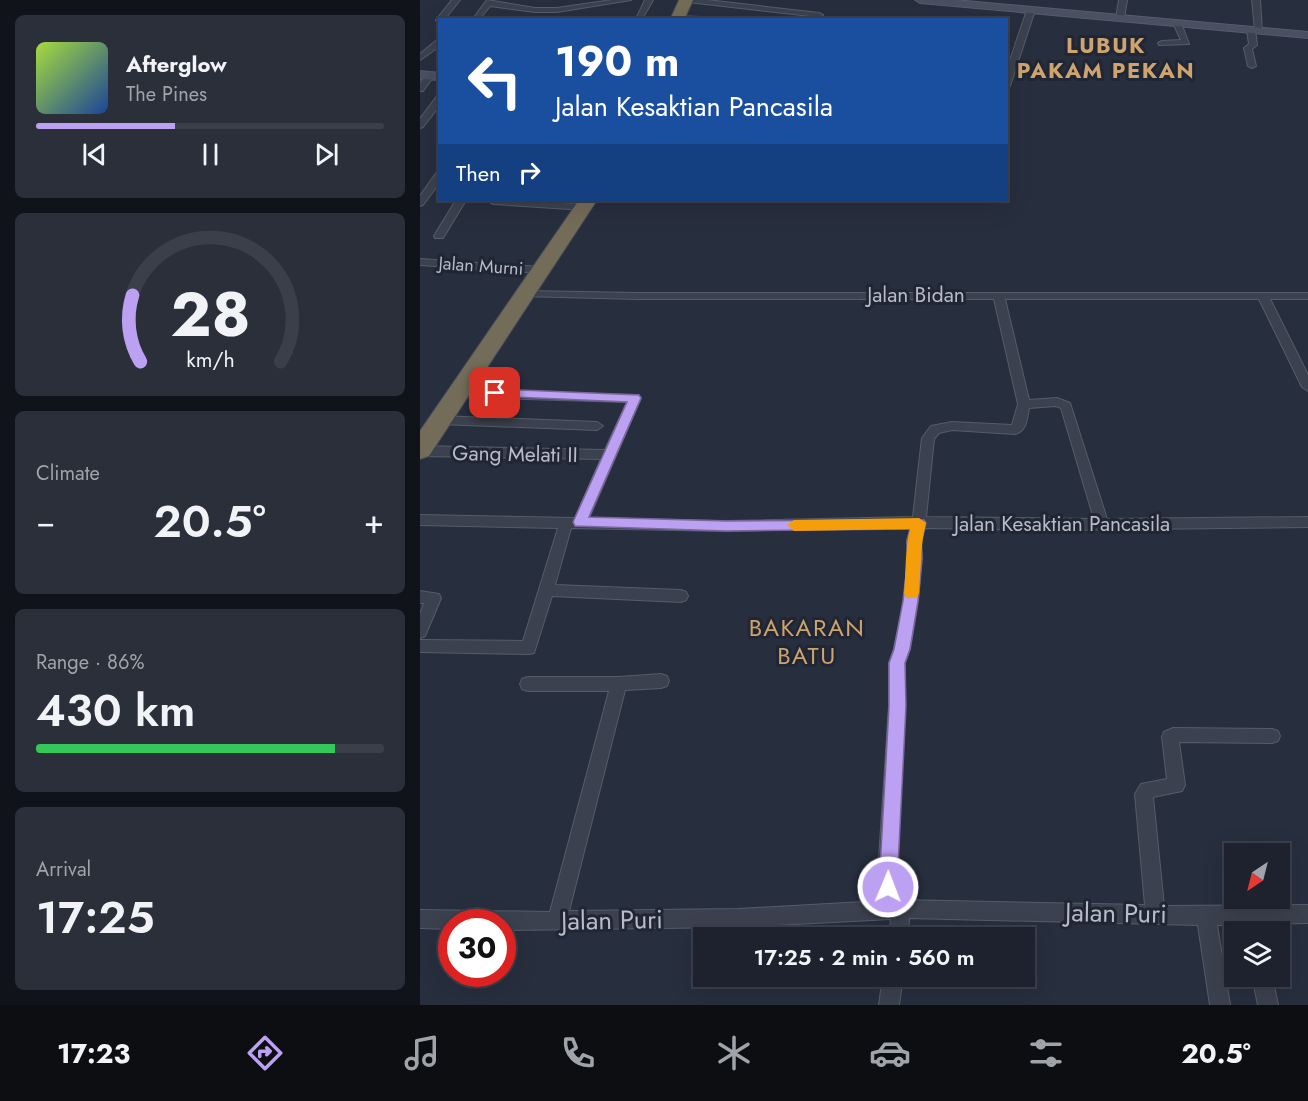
<!DOCTYPE html>
<html lang="en">
<head>
<meta charset="utf-8">
<style>
	:root { --surface:#1d222e; --page:#2a2f3a; --text:#f1f3f6; --muted:#a0a4aa; --line:#3b3f4a; --accent:#bca0f2 }
	body { margin:0; font-family:Jost,sans-serif; background:var(--page); color:var(--text); height:100vh; display:flex; flex-direction:column; font-size:22px; white-space:nowrap }
	* { box-sizing:border-box; margin:0 }
	p { font-size:20px; color:var(--muted) }
	.icon { flex:none; width:33px; height:33px; fill:none; stroke:currentColor; stroke-width:2; stroke-linecap:round; stroke-linejoin:round }
	.map { position:relative; flex:1; overflow:hidden }
	.details { display:flex; flex-direction:column; gap:15px; padding:15px; background:#101319; width:420px }
	.details>* { flex:none }
	.guide { position:absolute; left:18px; top:18px; width:570px; height:183px; border-radius:0px; box-shadow:0 6px 24px #0002,0 0 0 2px var(--line); background:#1a4fa0; color:#fff; overflow:hidden }
	.needle { width:39px; rotate:215deg }
	.tools { position:absolute; left:804px; top:843px; display:grid; gap:12px }
	.tools a { display:grid; place-items:center; width:66px; height:66px; border-radius:0px; background:var(--surface); box-shadow:0 6px 24px #0002,0 0 0 2px var(--line); font-size:30px }
	.speed { position:absolute; left:18px; top:909px; display:flex; gap:12px; font-size:30px; font-weight:700; text-align:center }
	.speed>* { display:grid; place-content:center; width:78px; height:78px; border-radius:50%; background:var(--surface); box-shadow:0 6px 24px #0002,0 0 0 2px var(--line); line-height:1 }
	.speed .limit { border:9px solid #d22; background:#fff; color:#111 }
	.pin { position:absolute; display:grid; place-items:center; width:51px; height:51px; color:#fff; margin:-26px; border-radius:12px; box-shadow:0 3px 9px #0006 }
	.me { position:absolute; width:66px; margin:-33px; rotate:1deg; stroke-linejoin:round; filter:drop-shadow(0 0 4px #0008) }
	.turn { display:flex; align-items:center; gap:21px; height:126px; padding:0 18px; font-size:27px }
	.turn .icon { width:78px; height:78px; stroke-width:2.5 }
	.turn b { display:block; font-size:42px; line-height:51px }
	.then { display:flex; align-items:center; height:57px; padding:0 18px; background:#0003; gap:12px; font-size:22px }
	.big { font-size:45px; font-weight:600; line-height:1.1 }
	.details .widget { flex:1; display:flex; flex-direction:column; justify-content:center; gap:9px; min-width:0; padding:0 21px; border-radius:9px; background:var(--page) }
	.details .dial { align-items:center; gap:0 }
	.dial svg { height:156px; overflow:visible; fill:none; stroke:var(--line); stroke-width:7; stroke-linecap:round; text-anchor:middle }
	.dial text { fill:var(--text); stroke:none }
	.song { display:flex; align-items:center; gap:18px }
	.cover { width:72px; height:72px; border-radius:9px; background:linear-gradient(135deg,hsl(80 70% 55%),hsl(220 70% 35%)) }
	.played { height:6px; border-radius:3px; background:linear-gradient(90deg,var(--accent) 40%,var(--line) 40%) }
	.keys { display:flex; justify-content:space-around; direction:ltr }
	.heat { display:flex; justify-content:space-between; align-items:center; font-size:33px; direction:ltr }
	.charge { height:9px; border-radius:4px; background:linear-gradient(90deg,#34c759 86%,var(--line) 0) }
	.trip { position:absolute; left:273px; top:927px; width:342px; height:60px; border-radius:0px; background:var(--surface); box-shadow:0 6px 24px #0002,0 0 0 2px var(--line); font-weight:600; line-height:60px; text-align:center }
	.menu { display:flex; height:96px; justify-content:space-around; align-items:center; background:#0c0e12; color:var(--muted) }
	.menu .icon { width:42px; height:42px }
	.menu .current { color:var(--accent) }
	.menu b { font-size:27px; color:var(--text) }
	main { display:flex; flex:1; min-height:0 }
	.map>svg:first-child { display:block }
</style>
</head>
<body>
<main>
<section class="details">
<div class="widget">
<div class="song"><i class="cover"></i><div><b>Afterglow</b><p>The Pines</p></div></div>
<div class="played"></div>
<div class="keys"><svg class="icon" aria-label="previous" viewBox="0 0 24 24"><path d="M18 5L8 12l10 7zM5 5v14"/></svg><svg class="icon" aria-label="pause" viewBox="0 0 24 24"><path d="M8 5v14M16 5v14"/></svg><svg class="icon" aria-label="next" viewBox="0 0 24 24"><path d="M6 5l10 7-10 7zM19 5v14"/></svg></div>
</div>
<div class="widget dial"><svg viewBox="0 0 100 80">
<path d="M14 69A42 42 0 1 1 86 69"/>
<path d="M14 69A42 42 0 0 1 10 35" stroke="#bca0f2"/>
<text x="50" y="56" font-size="32" font-weight="700">28</text>
<text x="50" y="72" font-size="11">km/h</text>
</svg></div>
<div class="widget"><p>Climate</p>
<div class="heat"><a>−</a><b class="big">20.5°</b><a>+</a></div>
</div>
<div class="widget"><p>Range · 86%</p><b class="big">430 km</b><div class="charge"></div></div>
<div class="widget"><p>Arrival</p><b class="big">17:25</b></div>
</section>
<div class="map">
<svg width="888" height="1005" viewBox="0 0 888 1005">
	<rect width="100%" height="100%" fill="#272e3e"/>
	<g fill="none" stroke-linecap="round" stroke-linejoin="round">
		<defs>
			<g id="street">
				<path d="M 32,0 L 40,0 L 24,20 L 17,22 L 16,20 Z"/>
				<path d="M 67,0 L 115,8 L 137,8 L 192,0 L 211,0 L 137,12 L 115,12 L 70,6 L 59,20 L 52,20 Z"/>
				<path d="M 225,0 L 233,0 L 222,19 L 216,19 Z"/>
				<path d="M 264,0 L 287,0 L 399,13 L 403,15 L 399,17 L 268,2 Z"/>
				<path d="M 699,0 L 707,0 L 704,18 L 700,20 L 696,18 Z"/>
				<path d="M 832,0 L 840,0 L 842,32 L 835,30 Z"/>
				<path d="M 611,8 L 615,10 L 590,86 L 586,88 L 586,72 L 607,10 Z"/>
				<path d="M 258,16 L 304,18 L 307,20 L 255,20 L 255,16 Z"/>
				<path d="M 757,21 L 761,23 L 769,44 L 739,45 L 738,43 L 742,41 L 761,40 L 753,23 Z"/>
				<path d="M 831,28 L 835,30 L 837,45 L 832,49 L 836,66 L 832,68 L 828,66 L 824,48 L 829,44 L 827,30 Z"/>
				<path d="M 17,40 L 20,40 L 20,46 L 0,60 L 0,54 Z"/>
				<path d="M 7,74 L 14,76 L 3,91 L 0,91 L 0,83 Z"/>
				<path d="M 17,96 L 20,96 L 20,105 L 3,127 L 0,128 L 0,119 Z"/>
				<path d="M 20,171 L 20,182 L 3,205 L 0,206 L 0,196 L 17,172 Z"/>
				<path d="M 36,200 L 46,200 L 23,238 L 15,238 L 14,236 Z"/>
				<path d="M 70,200 L 164,204 L 169,207 L 164,210 L 74,204 L 71,203 Z"/>
				<path d="M 0,259 L 121,267 L 126,270 L 121,273 L 0,265 Z"/>
				<path d="M 105,291 L 218,293 L 888,293 L 888,299 L 850,299 L 888,375 L 888,391 L 882,387 L 839,299 L 585,299 L 609,400 L 637,398 L 650,403 L 687,519 L 888,517 L 888,527 L 635,530 L 505,528 L 501,540 L 502,558 L 498,601 L 490,649 L 485,663 L 485,706 L 477,859 L 479,900 L 725,905 L 715,794 L 721,784 L 747,779 L 742,737 L 744,732 L 753,728 L 852,729 L 858,731 L 860,736 L 858,741 L 852,743 L 759,742 L 765,785 L 762,791 L 733,797 L 744,906 L 888,905 L 888,923 L 841,924 L 842,932 L 823,932 L 822,925 L 797,925 L 810,1005 L 790,1005 L 778,925 L 489,918 L 488,938 L 469,938 L 471,919 L 318,927 L 82,930 L 82,922 L 32,922 L 32,929 L 0,928 L 0,910 L 130,912 L 189,691 L 108,691 L 102,689 L 100,684 L 102,679 L 108,677 L 199,677 L 241,674 L 247,676 L 249,681 L 247,686 L 241,688 L 205,690 L 149,911 L 318,909 L 461,901 L 459,859 L 469,706 L 469,663 L 474,649 L 484,601 L 488,558 L 487,540 L 491,527 L 306,531 L 151,528 L 135,585 L 261,590 L 266,592 L 268,596 L 266,600 L 261,602 L 132,596 L 114,653 L 109,654 L 0,652 L 0,640 L 103,641 L 138,528 L 0,525 L 0,515 L 155,518 L 181,459 L 0,456 L 0,446 L 185,450 L 207,402 L 37,397 L 33,396 L 31,393 L 33,390 L 219,395 L 221,398 L 169,518 L 306,521 L 493,517 L 502,438 L 511,426 L 532,422 L 592,425 L 598,404 L 574,299 L 218,299 L 101,296 L 100,294 ZM 636,406 L 641,408 L 674,519 L 506,517 L 514,439 L 519,433 L 532,430 L 595,434 C 607,431 607,419 609,408 Z"/>
				<path d="M 19,416 L 177,422 L 183,426 L 177,430 L 19,424 L 13,420 Z"/>
				<path d="M 0,591 L 19,594 L 21,598 L 5,636 L 0,638 L 0,614 L 4,603 L 0,603 Z"/>
				<path d="M 463,976 L 483,976 L 479,1005 L 459,1005 Z"/>
				<path d="M 832,976 L 852,976 L 858,1005 L 838,1005 Z"/>
			</g>
			<g id="secondary">
				<path d="M 495,0 L 535,0 L 888,32 L 888,38 L 500,3 Z"/>
				<path d="M 0,71 L 20,73 L 20,80 L 0,79 Z"/>
			</g>
			<g id="highway">
				<path d="M 259,0 L 273,0 L 264,20 L 250,20 Z"/>
				<path d="M 159,200 L 177,200 L 9,456 L 0,459 L 0,431 Z"/>
			</g>
		</defs>
		<use href="#street" stroke="#565c69" stroke-width="2"/>
		<use href="#secondary" stroke="#565c69" stroke-width="2"/>
		<use href="#highway" stroke="#434956" stroke-width="2"/>
		<use href="#street" fill="#3b414e" fill-rule="evenodd"/>
		<use href="#secondary" fill="#4a4f61" fill-rule="evenodd"/>
		<use href="#highway" fill="#736c59" fill-rule="evenodd"/>
	</g>
	<path fill="#bca0f2" stroke="#7a689d" stroke-width="1.5" d="M 75,389 L 219,395 L 221,398 L 169,517 L 306,521 L 504,520 L 506,523 L 501,542 L 502,558 L 498,601 L 490,649 L 485,663 L 486,706 L 477,887 L 475,893 L 468,896 L 462,893 L 459,887 L 469,706 L 469,663 L 474,649 L 483,601 L 488,558 L 487,542 L 490,529 L 306,531 L 155,526 L 153,522 L 207,402 L 70,396 L 68,393 Z"/>
	<path fill="#f59e0b" d="M 499,518 L 506,523 C 500,546 501,570 499,593 L 497,598 L 486,598 L 484,593 C 486,572 485,548 490,529 L 374,531 L 367,525 L 374,520 Z"/>
	<g text-anchor="middle" dominant-baseline="central" stroke-width="6" stroke-linejoin="round" paint-order="stroke">
		<g font-size="18" fill="#b8bcc9" stroke="#202633">
			<text transform="translate(61 266) rotate(4)">Jalan Murni</text>
		</g>
		<g font-size="21" fill="#b8bcc9" stroke="#202633">
			<text x="496" y="295">Jalan Bidan</text>
			<text transform="translate(95 454) rotate(1)">Gang Melati II</text>
			<text x="642" y="524">Jalan Kesaktian Pancasila</text>
		</g>
		<g font-size="22" font-weight="bold" letter-spacing="1.5" fill="#cda36f" stroke="#202633">
			<text x="686" y="45">LUBUK<tspan x="686" dy="25">PAKAM PEKAN</tspan></text>
		</g>
		<g font-size="24" letter-spacing="1.5" fill="#cda36f" stroke="#202633">
			<text x="387" y="627">BAKARAN<tspan x="387" dy="28">BATU</tspan></text>
		</g>
		<g font-size="26" fill="#b8bcc9" stroke="#202633">
			<text transform="translate(696 913) rotate(1)">Jalan Puri</text>
			<text transform="translate(192 920) rotate(-1)">Jalan Puri</text>
		</g>
	</g>
</svg>
<div class="tools">
<a><svg class="needle" viewBox="-14 -14 28 28"><path d="M0-13l5 13h-10z" fill="#e53935"/><path d="M0 13l5-13h-10z" fill="#a0a4aa"/></svg></a>
<a><svg class="icon" aria-label="layers" viewBox="0 0 24 24"><path d="M12 4l9 5-9 5-9-5zM3 14l9 5 9-5"/></svg></a>
</div>
<div class="speed"><div class="limit">30</div></div>
<div class="pin" style="left:75px;top:393px;background:#d93025"><svg class="icon" aria-label="arrive" viewBox="0 0 24 24"><path d="M6 21V4h12l-3 4 3 4H6"/></svg></div>
<svg class="me" style="left:468px;top:887px" viewBox="-20 -20 40 40"><circle r="17" fill="#bca0f2" stroke="#fff" stroke-width="3"/><path d="M0-11L8 9 0 5-8 9z" fill="#fff"/></svg>
<div class="trip">17:25 · 2 min · 560 m</div>
<div class="guide">
<div class="turn"><svg class="icon" aria-label="left" viewBox="0 0 24 24"><path d="M17 20v-9H6M10 6l-5 5 5 5"/></svg><div><b>190 m</b>Jalan Kesaktian Pancasila</div></div>
<div class="then">Then<svg class="icon" aria-label="right" viewBox="0 0 24 24"><path d="M7 20v-9h11M14 6l5 5-5 5"/></svg></div>
</div>
</div>
</main>
<nav class="menu">
<b>17:23</b>
<svg class="icon current" aria-label="directions" viewBox="0 0 24 24"><path d="M12 3l9 9-9 9-9-9zM9 14v-3h6M13 9l2 2-2 2"/></svg>
<svg class="icon" aria-label="music" viewBox="0 0 24 24"><path d="M9 18V5l10-2v13"/><circle cx="6" cy="18" r="3"/><circle cx="16" cy="16" r="3"/></svg>
<svg class="icon" aria-label="phone" viewBox="0 0 24 24"><path d="M5 4h4l2 5-3 2q2 4 5 5l2-3 5 2v4C11 20 4 13 5 4z"/></svg>
<svg class="icon" aria-label="climate" viewBox="0 0 24 24"><path d="M12 3v18M4 7l16 10M4 17L20 7"/></svg>
<svg class="icon" aria-label="car" viewBox="0 0 24 24"><path d="M5 17H2v-5l4-1 3-4h7l3 4 3 1v5h-3M9 17h6M6 11h13"/><circle cx="7" cy="17" r="2"/><circle cx="17" cy="17" r="2"/></svg>
<svg class="icon" aria-label="filters" viewBox="0 0 24 24"><path d="M4 7h16M4 17h16"/><circle cx="9" cy="7" r="2"/><circle cx="15" cy="17" r="2"/></svg>
<b>20.5°</b>
</nav>
</body>
</html>
